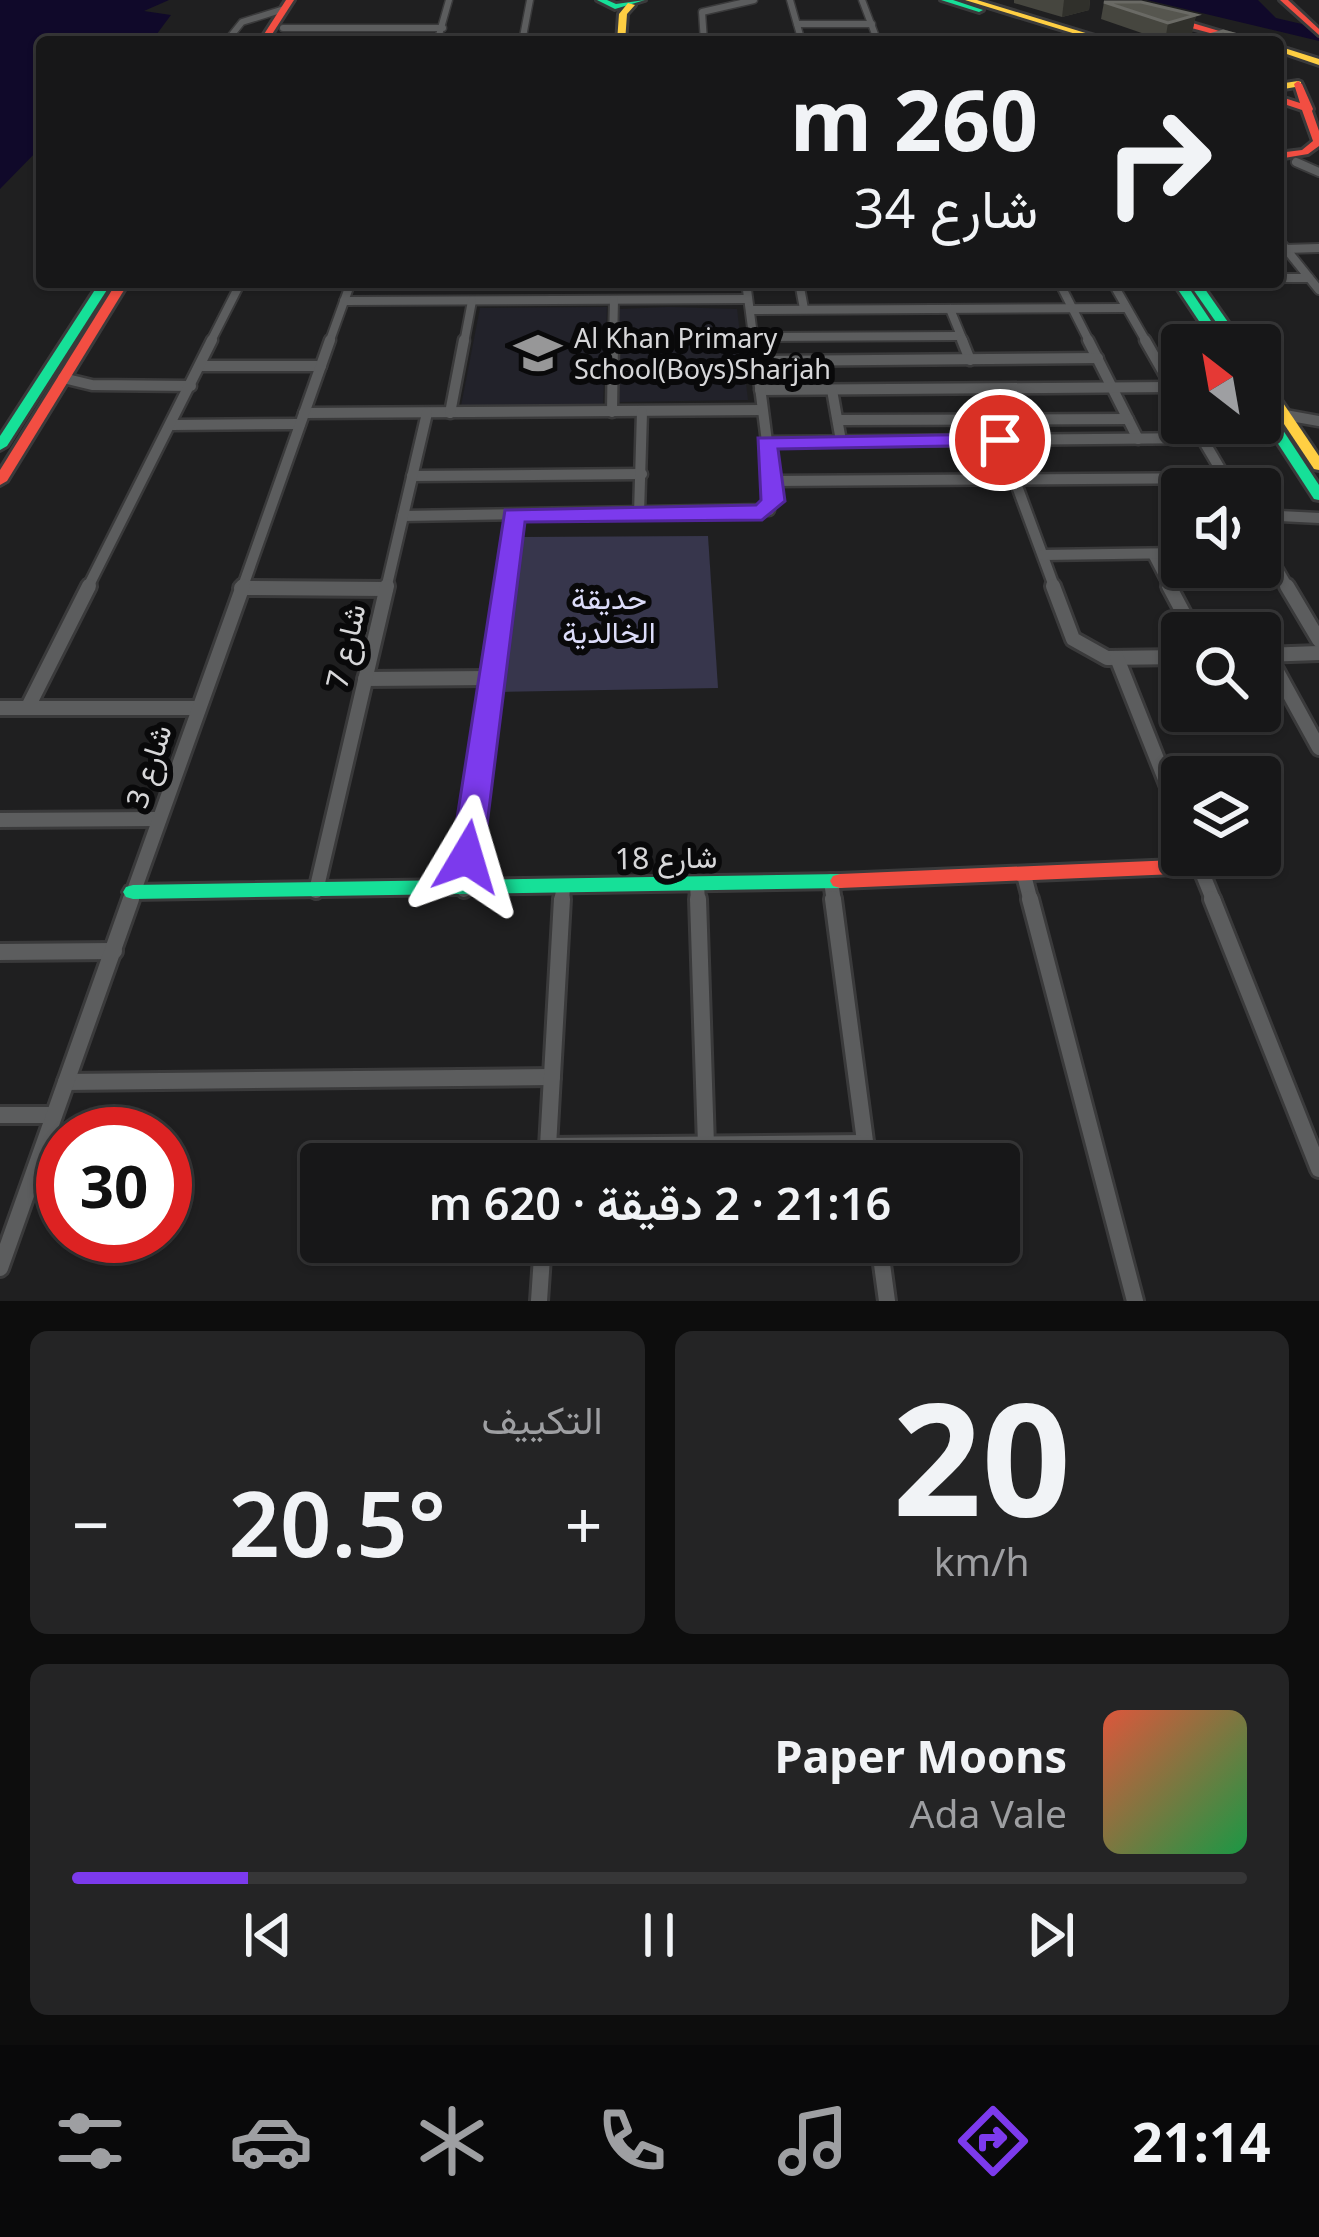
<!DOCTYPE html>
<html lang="ar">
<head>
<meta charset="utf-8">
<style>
	:root { --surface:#171718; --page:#242425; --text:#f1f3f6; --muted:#9e9fa2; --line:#363637; --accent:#7c3aed }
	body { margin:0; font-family:"Noto Sans",Vazirmatn,sans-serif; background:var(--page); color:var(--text); direction:rtl; height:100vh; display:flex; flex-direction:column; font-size:45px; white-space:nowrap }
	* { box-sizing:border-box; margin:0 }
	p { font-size:39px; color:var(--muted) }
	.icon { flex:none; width:66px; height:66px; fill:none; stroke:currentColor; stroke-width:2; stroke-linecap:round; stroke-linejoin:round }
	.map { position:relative; height:1301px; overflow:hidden; direction:ltr }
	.details { display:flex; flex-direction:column; gap:30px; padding:30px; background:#0d0d0d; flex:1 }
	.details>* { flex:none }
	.banner { position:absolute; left:36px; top:36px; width:1248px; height:252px; border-radius:12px; box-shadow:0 3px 9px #0004,0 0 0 3px var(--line); direction:rtl; background:#171718; color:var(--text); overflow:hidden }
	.needle { width:78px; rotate:329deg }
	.buttons { position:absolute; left:1161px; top:324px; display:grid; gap:24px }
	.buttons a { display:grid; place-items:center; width:120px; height:120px; border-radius:12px; background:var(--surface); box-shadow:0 3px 9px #0004,0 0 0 3px var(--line); font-size:60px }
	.speed { position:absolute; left:36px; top:1107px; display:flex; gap:24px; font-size:60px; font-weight:700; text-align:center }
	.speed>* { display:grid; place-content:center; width:156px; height:156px; border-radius:50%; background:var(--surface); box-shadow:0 3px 9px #0004,0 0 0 3px var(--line); line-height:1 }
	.speed .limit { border:18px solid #d22; background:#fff; color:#111 }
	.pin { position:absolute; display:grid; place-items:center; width:102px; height:102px; color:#fff; margin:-51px; border:6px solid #fff; border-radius:50%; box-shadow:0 3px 12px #0007 }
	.me { position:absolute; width:132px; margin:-66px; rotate:7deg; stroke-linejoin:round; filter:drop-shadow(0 0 9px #0008) }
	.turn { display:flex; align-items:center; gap:42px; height:252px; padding:0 48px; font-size:54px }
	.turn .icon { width:156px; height:156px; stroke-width:2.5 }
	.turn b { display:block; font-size:84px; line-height:102px }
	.big { font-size:90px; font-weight:600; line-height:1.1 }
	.details .tile { flex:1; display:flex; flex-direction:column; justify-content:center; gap:18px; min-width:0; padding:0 42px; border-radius:18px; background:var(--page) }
	.details .dial { align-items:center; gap:0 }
	.dial b { font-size:156px; line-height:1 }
	.song { display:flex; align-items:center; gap:36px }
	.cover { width:144px; height:144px; border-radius:18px; background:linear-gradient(135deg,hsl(10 70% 55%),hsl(140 70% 35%)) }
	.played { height:12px; border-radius:6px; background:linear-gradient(90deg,var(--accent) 15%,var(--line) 15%) }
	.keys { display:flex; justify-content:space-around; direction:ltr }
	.heat { display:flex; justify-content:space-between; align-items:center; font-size:66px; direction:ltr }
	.details .tiles { flex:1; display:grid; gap:30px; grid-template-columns:1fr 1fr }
	.tile:last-child { grid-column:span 2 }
	.trip { position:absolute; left:300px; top:1143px; width:720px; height:120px; border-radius:12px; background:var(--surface); box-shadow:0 3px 9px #0004,0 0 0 3px var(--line); font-weight:600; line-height:120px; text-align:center; direction:rtl }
	.dock { display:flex; height:192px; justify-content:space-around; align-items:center; background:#09090a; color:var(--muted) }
	.dock .icon { width:84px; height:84px }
	.dock .on { color:var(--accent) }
	.dock b { font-size:54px; color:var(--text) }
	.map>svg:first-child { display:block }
</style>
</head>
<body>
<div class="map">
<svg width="1319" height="1301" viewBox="0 0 1319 1301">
	<rect width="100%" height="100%" fill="#1f1f20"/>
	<g fill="#22222a">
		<path d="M 607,307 L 603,405 L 461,406 L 480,308 Z"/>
		<path d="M 669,307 L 737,309 L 748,400 L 619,402 L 619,309 Z"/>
	</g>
	<path fill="#37364c" d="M 708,536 L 718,688 L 500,692 L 521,537 Z"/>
	<g fill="#10092a">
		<path d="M 0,0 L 169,0 L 144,11 L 171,15 L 151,42 L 42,42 L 42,146 L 0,189 Z"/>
		<path d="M 1147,0 L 1258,0 L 1276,18 L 1319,28 L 1319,41 Z"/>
	</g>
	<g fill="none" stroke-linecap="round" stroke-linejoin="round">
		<defs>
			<g id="street-far4">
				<path d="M 790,0 L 802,42"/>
				<path d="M 862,0 L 878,42"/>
				<path d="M 797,24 L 872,24"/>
				<path d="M 283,28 L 443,28"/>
				<path d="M 226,42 L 242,22 L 284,9"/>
				<path d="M 437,42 L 449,0"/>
				<path d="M 522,42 L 530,0"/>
				<path d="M 704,42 L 702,12 L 754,0"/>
			</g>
			<g id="street-far3">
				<path d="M 1296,162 L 1319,172"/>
				<path d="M 1278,239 L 1319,290"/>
				<path d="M 1285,249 L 1319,248"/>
				<path d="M 1278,278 L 1309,278"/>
				<path d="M 746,282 L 754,343"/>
				<path d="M 799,282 L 804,309"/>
				<path d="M 1059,282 L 1090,343"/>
				<path d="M 1112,282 L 1147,343"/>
				<path d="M 344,301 L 748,299"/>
				<path d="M 950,309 L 964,343"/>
				<path d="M 750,310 L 1126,308"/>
				<path d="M 753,337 L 960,336"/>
				<path d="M 210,343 L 241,282"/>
				<path d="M 329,343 L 351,282"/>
				<path d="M 464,343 L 472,301"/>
				<path d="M 613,343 L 614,300"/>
			</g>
			<g id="street-far2">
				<path d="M 962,340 L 970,360"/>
				<path d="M 1088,340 L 1138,439"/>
				<path d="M 1145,340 L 1182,405"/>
				<path d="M 757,361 L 1098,358"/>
				<path d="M 201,366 L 321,366"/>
				<path d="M 63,378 L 92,385 L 191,386"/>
				<path d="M 760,390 L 1171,387"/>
				<path d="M 832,390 L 841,441"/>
				<path d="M 612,412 L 613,340"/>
				<path d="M 304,413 L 762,410"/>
				<path d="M 450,413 L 464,340"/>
				<path d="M 1285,415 L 1319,421"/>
				<path d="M 838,420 L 1128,419"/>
				<path d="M 1193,423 L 1232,489"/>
				<path d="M 172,425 L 300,424"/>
				<path d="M 1000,440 L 1055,589"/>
				<path d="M 766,442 L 1202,438"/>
				<path d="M 412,476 L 642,474"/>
				<path d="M 772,481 L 1225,478"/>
				<path d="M 639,514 L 642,412"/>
				<path d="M 1260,515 L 1319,518"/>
				<path d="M 403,516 L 769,510 L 772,481 L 754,340"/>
				<path d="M 1260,539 L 1289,589"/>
				<path d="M 1153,554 L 1171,589"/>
				<path d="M 1043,555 L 1182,553"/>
				<path d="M 241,588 L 336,589"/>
				<path d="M 87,589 L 212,340"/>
				<path d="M 242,589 L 330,340"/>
				<path d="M 386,589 L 427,413"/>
				<path d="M 504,589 L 514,515"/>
			</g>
			<g id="street-far1">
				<path d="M 1053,586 L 1073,639 L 1107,658 L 1182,657"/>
				<path d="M 1169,586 L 1194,633"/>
				<path d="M 1287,586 L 1319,640"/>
				<path d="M 241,588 L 386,589"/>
				<path d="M 1261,655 L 1319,653"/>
				<path d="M 1268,655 L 1319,748"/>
				<path d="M 1117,658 L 1182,822"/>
				<path d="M 365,679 L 490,678"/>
				<path d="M 28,707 L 89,586"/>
				<path d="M 0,708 L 196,708"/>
				<path d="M 0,820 L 159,819"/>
				<path d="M 1195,855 L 1214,902"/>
				<path d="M 1024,875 L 1031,902"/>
				<path d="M 831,881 L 834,902"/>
				<path d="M 697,884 L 698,902"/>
				<path d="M 464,890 L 505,586"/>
				<path d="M 316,891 L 387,586"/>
				<path d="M 130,902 L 243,586"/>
				<path d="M 562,902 L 563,886"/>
			</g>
			<g id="street">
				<path d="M 698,899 L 706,1145"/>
				<path d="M 833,899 L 868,1164"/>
				<path d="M 1030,899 L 1135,1301"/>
				<path d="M 1212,899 L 1319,1169"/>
				<path d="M 0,952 L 114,951"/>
				<path d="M 66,1082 L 552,1077"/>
				<path d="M 0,1115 L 54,1115"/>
				<path d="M 548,1146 L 865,1143"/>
				<path d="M 547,1164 L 562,899"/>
				<path d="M 879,1242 L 887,1301"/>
				<path d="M 0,1268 L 131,899"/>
				<path d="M 539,1301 L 543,1242"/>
			</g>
			<g id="fast">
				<path d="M 597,0 L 607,0 L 616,4 L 645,0 L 615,9 Z"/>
				<path d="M 941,0 L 953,0 L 983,10 L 979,12 Z"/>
				<path d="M 1319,131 L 1319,138 L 1315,137 L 1315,133 Z"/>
				<path d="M 100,282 L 112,282 L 7,446 L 0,450 L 0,436 Z"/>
				<path d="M 1173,282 L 1185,282 L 1227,345 L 1215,345 Z"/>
				<path d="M 1188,282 L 1200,282 L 1244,345 L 1232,345 Z"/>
				<path d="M 1260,402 L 1265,403 L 1319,485 L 1319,500 L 1314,499 L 1260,416 Z"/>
				<path d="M 840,874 L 847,876 L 850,881 L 847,886 L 840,888 L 133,899 L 126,897 L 123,892 L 126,887 L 133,885 Z"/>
			</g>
			<g id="slow">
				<path d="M 965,0 L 977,0 L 1115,42 L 1102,42 Z"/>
				<path d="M 628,3 L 635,5 L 627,14 L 625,42 L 617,42 L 619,14 Z"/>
				<path d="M 1278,46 L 1319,59 L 1319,65 L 1278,51 Z"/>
				<path d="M 1298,81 L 1301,82 L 1301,86 L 1278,90 L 1278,84 Z"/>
				<path d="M 1260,374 L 1264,375 L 1319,456 L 1319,470 L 1314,469 L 1260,388 Z"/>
			</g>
			<g id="jam">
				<path d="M 286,0 L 294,0 L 267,42 L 259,42 Z"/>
				<path d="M 1280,0 L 1288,0 L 1319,29 L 1319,35 Z"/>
				<path d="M 1173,19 L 1179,19 L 1256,42 L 1243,42 L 1173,23 Z"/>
				<path d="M 1298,81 L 1302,84 L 1313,109 L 1312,111 L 1319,131 L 1319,146 L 1308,154 L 1278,159 L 1278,153 L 1302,150 L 1313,141 L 1302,110 L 1278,102 L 1278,96 L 1300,103 L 1294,84 Z"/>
				<path d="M 117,282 L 129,282 L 7,481 L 0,485 L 0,470 Z"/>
				<path d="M 1199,859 L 1206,861 L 1209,866 L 1206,871 L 1199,873 L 840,888 L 833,886 L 830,881 L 833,876 L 840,874 Z"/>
			</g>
		</defs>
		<use href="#street-far4" stroke="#3a3a3b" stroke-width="9"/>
		<use href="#street-far3" stroke="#3a3a3b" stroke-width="12"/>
		<use href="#street-far2" stroke="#3a3a3b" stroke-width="15"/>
		<use href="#street-far1" stroke="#3a3a3b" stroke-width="20"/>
		<use href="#street" stroke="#3a3a3b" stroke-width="22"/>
		<use href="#fast" stroke="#3a3a3b" stroke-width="6"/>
		<use href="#slow" stroke="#3a3a3b" stroke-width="6"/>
		<use href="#jam" stroke="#3a3a3b" stroke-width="6"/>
		<use href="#street-far4" stroke="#5c5d5e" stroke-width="6"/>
		<use href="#street-far3" stroke="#5c5d5e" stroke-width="8"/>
		<use href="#street-far2" stroke="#5c5d5e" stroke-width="10"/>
		<use href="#street-far1" stroke="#5c5d5e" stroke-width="14"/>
		<use href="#street" stroke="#5c5d5e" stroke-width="16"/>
		<use href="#fast" fill="#16e098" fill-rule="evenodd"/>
		<use href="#slow" fill="#ffcf43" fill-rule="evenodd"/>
		<use href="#jam" fill="#f24e42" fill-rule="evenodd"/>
	</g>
	<g fill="#46463f">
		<path d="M 1014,0 L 1090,0 L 1089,10 L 1062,17 L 1014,3 Z"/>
		<path d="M 1104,2 L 1196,15 L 1192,33 L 1165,41 L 1101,19 Z"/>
	</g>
	<g fill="#30302b">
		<path d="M 1064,0 L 1090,0 L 1089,10 L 1062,17 Z"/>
		<path d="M 1196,15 L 1192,33 L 1165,41 L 1168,23 Z"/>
	</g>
	<g fill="#56564f" stroke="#6a6a65" stroke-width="3">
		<path d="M 1104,2 L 1141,2 L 1196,15 L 1168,23 Z"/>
		<path d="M 1223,31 L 1264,42 L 1219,42 L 1202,37 Z"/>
	</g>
	<path fill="#7c3aed" stroke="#51269a" stroke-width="3" d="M 1000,434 L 1011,440 L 1008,445 L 778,449 L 785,501 L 762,520 L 525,522 L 483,857 L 478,865 L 456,865 L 451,857 L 505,510 L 756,505 L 761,500 L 758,438 Z"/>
	<defs>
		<symbol id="school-bare" viewBox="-9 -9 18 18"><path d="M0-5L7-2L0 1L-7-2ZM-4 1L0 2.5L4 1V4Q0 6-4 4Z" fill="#979798" stroke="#09090a" stroke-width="2.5" paint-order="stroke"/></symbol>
	</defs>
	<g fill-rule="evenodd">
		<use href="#school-bare" x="505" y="320" width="66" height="66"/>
	</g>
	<g text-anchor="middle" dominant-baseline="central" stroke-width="12" stroke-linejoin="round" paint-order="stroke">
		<g font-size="27" fill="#d7d7d9" stroke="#09090a" text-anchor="start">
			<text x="574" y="337">Al Khan Primary<tspan x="574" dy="31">School(Boys)Sharjah</tspan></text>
		</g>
		<g font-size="30" fill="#dcdcf9" stroke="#09090a">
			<text x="609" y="597">حديقة<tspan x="609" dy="34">الخالدية</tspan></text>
		</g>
		<g font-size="30" fill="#d7d7d9" stroke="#09090a">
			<text transform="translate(345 646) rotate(-77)">شارع 7</text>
			<text transform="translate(148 766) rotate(-72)">شارع 3</text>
			<text transform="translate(666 857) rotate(-1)">شارع 18</text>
		</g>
	</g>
</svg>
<div class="buttons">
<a><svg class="needle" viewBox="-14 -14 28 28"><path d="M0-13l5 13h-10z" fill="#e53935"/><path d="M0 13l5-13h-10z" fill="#9e9fa2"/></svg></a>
<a><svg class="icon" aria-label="sound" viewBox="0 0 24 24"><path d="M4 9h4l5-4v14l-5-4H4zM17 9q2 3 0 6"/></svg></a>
<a><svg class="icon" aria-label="search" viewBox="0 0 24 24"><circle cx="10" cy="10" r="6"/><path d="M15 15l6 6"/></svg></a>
<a><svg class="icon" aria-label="layers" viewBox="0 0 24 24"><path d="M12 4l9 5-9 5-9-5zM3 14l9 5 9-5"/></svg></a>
</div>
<div class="speed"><div class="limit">30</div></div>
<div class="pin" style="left:1000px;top:440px;background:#d93025"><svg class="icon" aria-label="arrive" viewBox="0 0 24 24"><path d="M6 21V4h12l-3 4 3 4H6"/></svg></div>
<svg class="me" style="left:467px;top:857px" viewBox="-20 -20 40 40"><path d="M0-17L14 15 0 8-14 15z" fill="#7c3aed" stroke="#fff" stroke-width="4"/></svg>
<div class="trip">21:16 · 2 دقيقة · 620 m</div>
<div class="banner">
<div class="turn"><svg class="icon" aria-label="right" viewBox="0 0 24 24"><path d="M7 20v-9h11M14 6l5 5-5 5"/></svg><div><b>260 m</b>شارع 34</div></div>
</div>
</div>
<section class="details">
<div class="tiles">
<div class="tile dial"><b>20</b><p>km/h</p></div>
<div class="tile"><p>التكييف</p>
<div class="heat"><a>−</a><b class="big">20.5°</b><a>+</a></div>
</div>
<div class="tile">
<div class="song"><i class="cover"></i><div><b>Paper Moons</b><p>Ada Vale</p></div></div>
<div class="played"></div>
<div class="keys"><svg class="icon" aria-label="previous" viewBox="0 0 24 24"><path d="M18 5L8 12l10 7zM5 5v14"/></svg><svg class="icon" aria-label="pause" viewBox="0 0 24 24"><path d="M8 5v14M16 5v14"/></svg><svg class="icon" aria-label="next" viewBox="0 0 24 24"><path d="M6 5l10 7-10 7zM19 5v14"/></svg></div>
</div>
</div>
</section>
<nav class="dock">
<b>21:14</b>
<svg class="icon on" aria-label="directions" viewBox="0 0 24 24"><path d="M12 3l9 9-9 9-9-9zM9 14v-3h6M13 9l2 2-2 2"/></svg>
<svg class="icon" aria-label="music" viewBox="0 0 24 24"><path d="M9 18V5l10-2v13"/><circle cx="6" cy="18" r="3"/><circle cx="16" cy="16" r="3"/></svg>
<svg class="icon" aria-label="phone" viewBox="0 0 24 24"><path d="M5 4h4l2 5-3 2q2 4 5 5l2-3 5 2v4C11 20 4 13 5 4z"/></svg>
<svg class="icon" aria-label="climate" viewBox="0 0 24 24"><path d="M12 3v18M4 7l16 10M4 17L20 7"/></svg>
<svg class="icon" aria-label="car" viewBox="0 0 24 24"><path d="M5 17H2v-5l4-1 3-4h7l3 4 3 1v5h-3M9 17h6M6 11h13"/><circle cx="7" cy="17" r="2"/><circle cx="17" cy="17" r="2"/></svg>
<svg class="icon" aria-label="filters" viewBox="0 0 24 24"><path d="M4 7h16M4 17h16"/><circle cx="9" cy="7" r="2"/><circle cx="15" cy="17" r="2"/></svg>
</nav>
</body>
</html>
